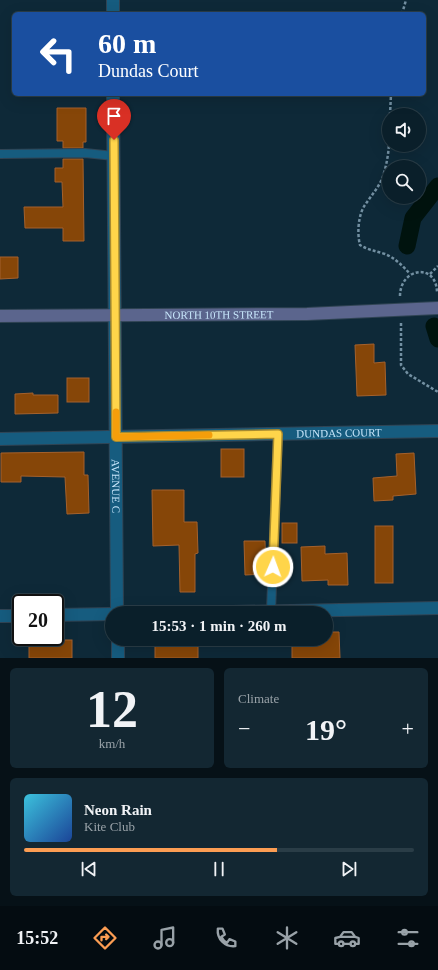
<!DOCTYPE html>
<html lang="en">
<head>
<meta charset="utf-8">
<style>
	:root { --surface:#0a1f2a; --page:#132732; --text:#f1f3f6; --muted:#99a2a8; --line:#2a3d47; --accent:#fc9d53 }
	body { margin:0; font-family:"Times New Roman",serif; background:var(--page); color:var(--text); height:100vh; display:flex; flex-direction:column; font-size:15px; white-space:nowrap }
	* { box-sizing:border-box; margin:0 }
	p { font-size:13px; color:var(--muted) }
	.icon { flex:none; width:22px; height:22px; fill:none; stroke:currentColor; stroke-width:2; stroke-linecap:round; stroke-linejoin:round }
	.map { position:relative; height:658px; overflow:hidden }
	.side { display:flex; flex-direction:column; gap:10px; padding:10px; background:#061117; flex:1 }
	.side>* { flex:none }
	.hud { position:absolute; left:12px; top:12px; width:414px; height:84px; border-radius:6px; box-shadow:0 4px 16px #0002,0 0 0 1px var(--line); background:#1a4fa0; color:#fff; overflow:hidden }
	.buttons { position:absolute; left:382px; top:108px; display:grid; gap:8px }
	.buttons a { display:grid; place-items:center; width:44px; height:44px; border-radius:50%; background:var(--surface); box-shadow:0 4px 16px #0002,0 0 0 1px var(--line); font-size:20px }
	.speed { position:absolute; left:12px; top:594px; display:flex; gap:8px; font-size:20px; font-weight:700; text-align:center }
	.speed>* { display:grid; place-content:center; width:52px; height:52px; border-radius:50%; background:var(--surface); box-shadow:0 4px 16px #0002,0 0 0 1px var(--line); line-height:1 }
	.speed .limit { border:2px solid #111; border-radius:6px; background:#fff; color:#111 }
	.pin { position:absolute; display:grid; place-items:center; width:34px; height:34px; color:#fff; margin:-41px -17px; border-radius:50% 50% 50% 0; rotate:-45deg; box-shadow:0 0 4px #0007 }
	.pin .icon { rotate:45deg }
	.me { position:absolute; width:44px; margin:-22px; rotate:2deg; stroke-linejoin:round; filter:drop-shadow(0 0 3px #0008) }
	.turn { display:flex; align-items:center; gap:14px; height:84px; padding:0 20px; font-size:18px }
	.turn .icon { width:52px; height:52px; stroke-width:2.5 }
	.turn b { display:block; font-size:28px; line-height:34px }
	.big { font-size:30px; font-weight:600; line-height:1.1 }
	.side .tile { flex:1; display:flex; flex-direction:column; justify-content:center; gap:6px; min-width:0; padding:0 14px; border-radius:6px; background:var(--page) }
	.side .dial { align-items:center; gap:0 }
	.dial b { font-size:52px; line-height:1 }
	.song { display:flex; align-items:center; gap:12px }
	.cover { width:48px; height:48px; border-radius:6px; background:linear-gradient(135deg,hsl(190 70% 55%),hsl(220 70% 35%)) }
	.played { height:4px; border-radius:2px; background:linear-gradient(90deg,var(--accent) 65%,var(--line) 65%) }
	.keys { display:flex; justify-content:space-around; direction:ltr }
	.heat { display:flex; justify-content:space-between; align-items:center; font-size:22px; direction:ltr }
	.side .tiles { flex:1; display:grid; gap:10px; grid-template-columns:1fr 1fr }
	.tile:last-child { grid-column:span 2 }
	.trip { position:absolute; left:105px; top:606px; width:228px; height:40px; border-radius:20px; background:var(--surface); box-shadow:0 4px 16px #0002,0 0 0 1px var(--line); font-weight:600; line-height:40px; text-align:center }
	.menu { display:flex; height:64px; justify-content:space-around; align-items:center; background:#040c11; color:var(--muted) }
	.menu .icon { width:28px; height:28px }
	.menu .selected { color:var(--accent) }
	.menu b { font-size:18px; color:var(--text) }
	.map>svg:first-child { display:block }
</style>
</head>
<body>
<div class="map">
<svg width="438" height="658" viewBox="0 0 438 658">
	<rect width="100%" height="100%" fill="#0e2938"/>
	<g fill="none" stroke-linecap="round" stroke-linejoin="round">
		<g stroke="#00130e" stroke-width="17">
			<path d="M 407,246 L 413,218 L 438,186"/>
			<path d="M 434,326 L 438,339"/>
		</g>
	</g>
	<g fill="#864608" stroke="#a4612c">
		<path d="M 57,108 L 86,108 L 86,142 L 83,142 L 83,148 L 63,148 L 63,141 L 57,141 Z"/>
		<path d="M 63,159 L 83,159 L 84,241 L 63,241 L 63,228 L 25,228 L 24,207 L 63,207 L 62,182 L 55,182 L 55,168 L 63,168 Z"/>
		<path d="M 0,257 L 18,257 L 18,278 L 0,279 Z"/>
		<path d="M 374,344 L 374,363 L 385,362 L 386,395 L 357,396 L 355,345 Z"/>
		<rect x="67" y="378" width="22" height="24"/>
		<path d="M 33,393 L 33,395 L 58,395 L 58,413 L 15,414 L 15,394 Z"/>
		<rect x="221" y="449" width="23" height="28"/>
		<path d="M 84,452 L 84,475 L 88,475 L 89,513 L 67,514 L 65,477 L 21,476 L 21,482 L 1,482 L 1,453 Z"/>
		<path d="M 414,453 L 416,494 L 393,496 L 393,500 L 374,501 L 373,478 L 397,476 L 396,454 Z"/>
		<path d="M 152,490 L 184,490 L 184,522 L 197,522 L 198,553 L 195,554 L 195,592 L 180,592 L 179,545 L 153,546 Z"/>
		<rect x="282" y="523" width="15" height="20"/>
		<rect x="375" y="526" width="18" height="57"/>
		<path d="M 244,541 L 265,541 L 266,574 L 245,575 Z"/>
		<path d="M 325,546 L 325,554 L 347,553 L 348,585 L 328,585 L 328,580 L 302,581 L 301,547 Z"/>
		<path d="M 326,632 L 339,632 L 340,658 L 292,658 L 292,645 L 321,644 L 321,639 L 326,639 Z"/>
		<rect x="155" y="639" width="43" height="19"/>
		<rect x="29" y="640" width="43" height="18"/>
	</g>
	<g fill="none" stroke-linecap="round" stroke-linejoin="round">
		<defs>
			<g id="lane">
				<path d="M 0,154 L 85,153 L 114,156"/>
				<path d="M 271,611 L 278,434"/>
			</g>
			<g id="street">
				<path d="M 113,0 L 113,14"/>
				<path id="s1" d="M 113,94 L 117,613"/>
				<path id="s2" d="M 0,439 L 438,431"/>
				<path d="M 185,613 L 438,608"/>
				<path d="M 55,615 L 112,614"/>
				<path d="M 0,616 L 21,616"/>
				<path d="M 118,639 L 118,658"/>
			</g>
			<g id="secondary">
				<path id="s3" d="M 0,316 L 307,314 L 438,308"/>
			</g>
		</defs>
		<use href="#lane" stroke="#304454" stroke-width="10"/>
		<use href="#street" stroke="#304454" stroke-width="14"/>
		<use href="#secondary" stroke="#304454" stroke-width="14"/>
		<g stroke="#7390a2" stroke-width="2.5" stroke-dasharray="3 2" stroke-linecap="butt">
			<path d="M 402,14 L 406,0"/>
			<path d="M 390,115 L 391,94"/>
			<path d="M 389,141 C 389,153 386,168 382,179 C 378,188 371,196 365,205 C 358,215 357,234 360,245 C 368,250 376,251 385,254 C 395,258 403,266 410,274"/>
			<path d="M 430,274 L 438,266"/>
			<path d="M 400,296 C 400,268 436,262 437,292"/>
			<path d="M 401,323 L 401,365 L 408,374 L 438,392"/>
		</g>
		<use href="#lane" stroke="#165c7f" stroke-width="8"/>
		<use href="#street" stroke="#165c7f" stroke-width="12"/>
		<use href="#secondary" stroke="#5b658d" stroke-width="12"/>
	</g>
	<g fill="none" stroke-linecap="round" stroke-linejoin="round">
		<defs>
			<path id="route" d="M 114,140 L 116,437 L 278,434 L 273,567"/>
		</defs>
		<use href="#route" stroke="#a68a30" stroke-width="10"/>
		<use href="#route" stroke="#ffd54a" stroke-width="7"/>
		<path stroke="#f59e0b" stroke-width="7" d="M 116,412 L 116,437 L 209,435"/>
	</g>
	<g text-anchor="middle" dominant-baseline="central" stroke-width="4" stroke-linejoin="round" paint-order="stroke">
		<g font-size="11" fill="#c6e5fa" stroke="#00111f">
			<text stroke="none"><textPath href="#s3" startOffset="219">NORTH 10TH STREET</textPath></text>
			<text stroke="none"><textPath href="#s2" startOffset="339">DUNDAS COURT</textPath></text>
			<text stroke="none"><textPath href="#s1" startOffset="392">AVENUE C</textPath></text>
		</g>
	</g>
</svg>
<div class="buttons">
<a><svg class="icon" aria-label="sound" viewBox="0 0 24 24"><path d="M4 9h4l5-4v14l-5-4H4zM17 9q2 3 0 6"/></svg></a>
<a><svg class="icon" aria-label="search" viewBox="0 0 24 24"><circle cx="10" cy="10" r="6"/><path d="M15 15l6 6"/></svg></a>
</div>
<div class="speed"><div class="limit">20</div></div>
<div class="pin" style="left:114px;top:140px;background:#d93025"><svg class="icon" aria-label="arrive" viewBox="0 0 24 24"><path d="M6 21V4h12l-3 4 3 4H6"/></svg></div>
<svg class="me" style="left:273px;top:567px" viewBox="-20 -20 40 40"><circle r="17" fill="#ffd54a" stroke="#fff" stroke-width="3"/><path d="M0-11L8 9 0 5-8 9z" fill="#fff"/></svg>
<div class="trip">15:53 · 1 min · 260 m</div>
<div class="hud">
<div class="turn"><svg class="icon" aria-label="left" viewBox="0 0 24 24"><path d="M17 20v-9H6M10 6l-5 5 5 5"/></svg><div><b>60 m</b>Dundas Court</div></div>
</div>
</div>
<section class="side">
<div class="tiles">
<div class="tile dial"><b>12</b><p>km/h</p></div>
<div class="tile"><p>Climate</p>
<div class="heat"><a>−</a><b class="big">19°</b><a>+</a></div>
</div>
<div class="tile">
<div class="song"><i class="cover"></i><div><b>Neon Rain</b><p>Kite Club</p></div></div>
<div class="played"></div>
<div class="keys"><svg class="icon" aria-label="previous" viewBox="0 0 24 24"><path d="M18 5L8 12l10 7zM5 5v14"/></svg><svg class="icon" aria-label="pause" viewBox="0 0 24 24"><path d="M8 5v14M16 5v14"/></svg><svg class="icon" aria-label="next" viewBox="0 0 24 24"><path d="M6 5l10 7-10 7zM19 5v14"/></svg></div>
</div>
</div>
</section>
<nav class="menu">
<b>15:52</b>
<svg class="icon selected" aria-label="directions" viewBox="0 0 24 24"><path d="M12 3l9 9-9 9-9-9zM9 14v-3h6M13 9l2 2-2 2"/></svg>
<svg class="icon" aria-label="music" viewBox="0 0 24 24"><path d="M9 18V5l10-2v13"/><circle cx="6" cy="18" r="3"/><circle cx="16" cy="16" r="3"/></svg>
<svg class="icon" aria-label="phone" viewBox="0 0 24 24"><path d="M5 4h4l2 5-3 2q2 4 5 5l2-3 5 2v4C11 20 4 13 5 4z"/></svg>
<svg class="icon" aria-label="climate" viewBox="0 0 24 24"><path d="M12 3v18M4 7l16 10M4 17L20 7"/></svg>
<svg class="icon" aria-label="car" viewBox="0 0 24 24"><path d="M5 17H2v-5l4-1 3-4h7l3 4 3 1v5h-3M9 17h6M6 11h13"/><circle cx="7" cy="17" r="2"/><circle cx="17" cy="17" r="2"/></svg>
<svg class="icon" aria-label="filters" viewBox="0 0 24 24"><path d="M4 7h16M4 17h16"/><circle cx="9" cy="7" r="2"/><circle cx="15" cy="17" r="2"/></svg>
</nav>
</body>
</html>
